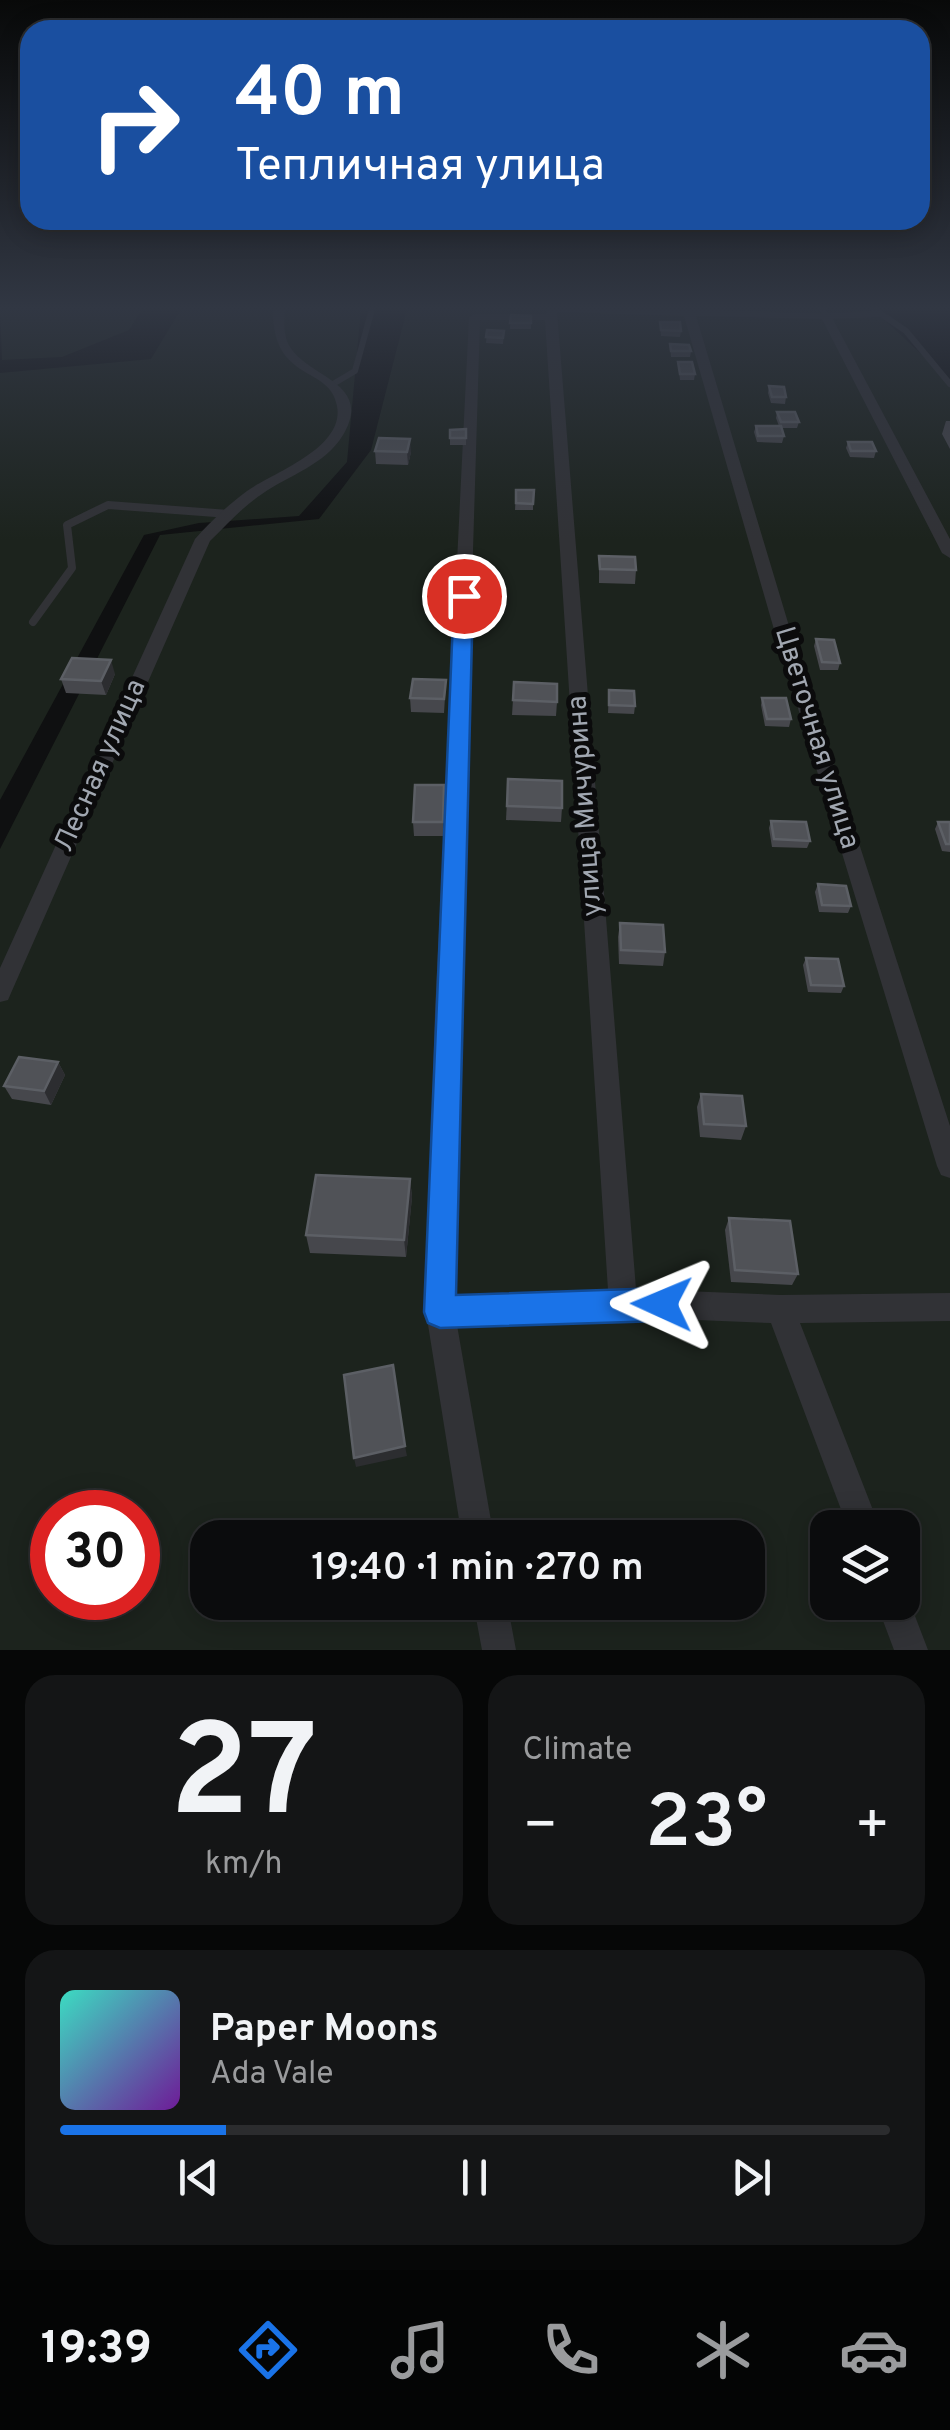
<!DOCTYPE html>
<html lang="en">
<head>
<meta charset="utf-8">
<style>
	:root { --surface:#0b0c0d; --page:#141516; --text:#f1f3f6; --muted:#9a9b9d; --line:#2b2c2e; --accent:#1a73e8 }
	body { margin:0; font-family:Overpass,sans-serif; background:var(--page); color:var(--text); height:100vh; display:flex; flex-direction:column; font-size:38px; white-space:nowrap }
	* { box-sizing:border-box; margin:0 }
	p { font-size:32px; color:var(--muted) }
	.icon { flex:none; width:55px; height:55px; fill:none; stroke:currentColor; stroke-width:2; stroke-linecap:round; stroke-linejoin:round }
	.map { position:relative; height:1650px; overflow:hidden }
	.drawer { display:flex; flex-direction:column; gap:25px; padding:25px; background:#060707; flex:1 }
	.drawer>* { flex:none }
	.hud { position:absolute; left:20px; top:20px; width:910px; height:210px; border-radius:30px; box-shadow:0 5px 25px #0003,0 0 0 2px var(--line); background:#1a4fa0; color:#fff; overflow:hidden }
	.fabs { position:absolute; left:810px; top:1510px; display:grid; gap:20px }
	.fabs a { display:grid; place-items:center; width:110px; height:110px; border-radius:20px; background:var(--surface); box-shadow:0 5px 25px #0003,0 0 0 2px var(--line); font-size:50px }
	.speed { position:absolute; left:30px; top:1490px; display:flex; gap:20px; font-size:50px; font-weight:700; text-align:center }
	.speed>* { display:grid; place-content:center; width:130px; height:130px; border-radius:50%; background:var(--surface); box-shadow:0 5px 25px #0003,0 0 0 2px var(--line); line-height:1 }
	.speed .limit { border:15px solid #d22; background:#fff; color:#111 }
	.pin { position:absolute; display:grid; place-items:center; width:85px; height:85px; color:#fff; margin:-42px; border:5px solid #fff; border-radius:50%; box-shadow:0 2px 10px #0007 }
	.me { position:absolute; width:110px; margin:-55px; rotate:271deg; stroke-linejoin:round; filter:drop-shadow(0 0 8px #0008) }
	.turn { display:flex; align-items:center; gap:35px; height:210px; padding:0 50px; font-size:45px }
	.turn .icon { width:130px; height:130px; stroke-width:2.5 }
	.turn b { display:block; font-size:70px; line-height:85px }
	.big { font-size:75px; font-weight:600; line-height:1.1 }
	.drawer .tile { flex:1; display:flex; flex-direction:column; justify-content:center; gap:15px; min-width:0; padding:0 35px; border-radius:30px; background:var(--page) }
	.drawer .dial { align-items:center; gap:0 }
	.dial b { font-size:130px; line-height:1 }
	.song { display:flex; align-items:center; gap:30px }
	.cover { width:120px; height:120px; border-radius:15px; background:linear-gradient(135deg,hsl(170 70% 55%),hsl(280 70% 35%)) }
	.played { height:10px; border-radius:5px; background:linear-gradient(90deg,var(--accent) 20%,var(--line) 20%) }
	.keys { display:flex; justify-content:space-around; direction:ltr }
	.heat { display:flex; justify-content:space-between; align-items:center; font-size:55px; direction:ltr }
	.drawer .tiles { flex:1; display:grid; gap:25px; grid-template-columns:1fr 1fr }
	.tile:last-child { grid-column:span 2 }
	.trip { position:absolute; left:190px; top:1520px; width:575px; height:100px; border-radius:30px; background:var(--surface); box-shadow:0 5px 25px #0003,0 0 0 2px var(--line); font-weight:600; line-height:100px; text-align:center }
	.tabs { display:flex; height:160px; justify-content:space-around; align-items:center; background:#040505; color:var(--muted) }
	.tabs .icon { width:70px; height:70px }
	.tabs .selected { color:var(--accent) }
	.tabs b { font-size:45px; color:var(--text) }
	.map>svg:first-child { display:block }
</style>
</head>
<body>
<div class="map">
<svg width="950" height="1650" viewBox="0 0 950 1650">
	<rect width="100%" height="100%" fill="#0f1011"/>
	<g fill="#1c231d" fill-rule="evenodd">
		<path d="M 0,309 L 142,309 L 129,330 L 62,357 L 2,360 Z"/>
		<path d="M 181,309 L 361,309 L 347,462 L 299,516 L 199,523 L 144,535 L 0,800 L 0,373 L 151,359 Z"/>
		<path d="M 407,309 L 873,309 L 950,381 L 950,1650 L 0,1650 L 0,849 L 160,535 L 319,519 L 371,450 ZM 52,1512 L 138,1512 L 138,1598 L 52,1598 ZM 828,1528 L 902,1528 L 902,1602 L 828,1602 ZM 208,1538 L 748,1538 L 748,1602 L 208,1602 Z"/>
	</g>
	<g fill="none" stroke-linecap="round" stroke-linejoin="round">
		<g stroke="#313236" stroke-width="6">
			<path d="M 822,309 L 826,316 L 880,314"/>
			<path d="M 874,309 L 906,331 L 950,384"/>
			<path d="M 333,384 L 355,371 L 372,309"/>
		</g>
		<path stroke="#313236" stroke-width="8" d="M 33,622 L 72,568 L 67,525 L 108,505 L 229,514"/>
		<g fill="#313236" fill-rule="evenodd">
			<path d="M 273,309 L 285,309 C 284,321 283,336 290,347 C 309,378 374,383 343,435 C 325,465 289,475 262,494 C 242,507 227,525 210,541 L 11,993 L 8,1000 L 0,1002 L 0,968 L 195,539 C 210,522 228,505 247,491 C 274,472 345,448 337,406 C 330,364 272,384 273,309 Z"/>
			<path d="M 548,309 L 693,309 L 830,314 L 950,539 L 950,558 L 942,553 L 822,319 L 696,316 L 789,626 L 950,1126 L 950,1178 L 941,1175 L 937,1166 L 773,626 L 684,316 L 557,312 L 636,1289 L 780,1295 L 950,1293 L 950,1321 L 800,1323 L 880,1528 L 848,1528 L 771,1323 L 623,1317 L 457,1325 L 494,1538 L 462,1538 L 426,1312 L 435,1011 L 469,317 L 475,314 L 546,314 ZM 480,320 L 545,320 L 608,1290 L 454,1297 L 459,1011 Z"/>
			<path d="M 902,1589 L 905,1590 L 928,1650 L 894,1650 L 876,1602 L 902,1602 Z"/>
			<path d="M 473,1602 L 507,1602 L 516,1650 L 482,1650 Z"/>
		</g>
	</g>
	<g fill="#46474c">
		<path d="M 511,315 L 531,316 L 531,329 L 510,329 Z"/>
		<path d="M 660,322 L 681,331 L 680,337 L 661,336 Z"/>
		<path d="M 487,330 L 504,331 L 503,344 L 486,343 Z"/>
		<path d="M 670,344 L 691,351 L 690,357 L 671,357 Z"/>
		<path d="M 678,362 L 695,374 L 694,380 L 680,380 Z"/>
		<path d="M 769,386 L 786,397 L 785,404 L 771,403 L 768,393 Z"/>
		<path d="M 777,412 L 799,422 L 797,428 L 781,428 L 784,436 L 782,443 L 757,442 L 754,432 L 756,426 L 779,426 L 776,418 Z"/>
		<path d="M 946,421 L 950,421 L 950,449 L 942,434 Z"/>
		<path d="M 466,429 L 466,445 L 450,445 L 450,430 Z"/>
		<path d="M 848,442 L 876,451 L 874,458 L 850,457 L 846,448 Z"/>
		<path d="M 375,451 L 411,452 L 408,465 L 376,464 Z"/>
		<path d="M 516,490 L 533,504 L 533,510 L 515,510 Z"/>
		<path d="M 599,556 L 636,570 L 635,584 L 599,583 Z"/>
		<path d="M 816,639 L 840,663 L 838,670 L 820,670 L 814,646 Z"/>
		<path d="M 115,674 L 106,695 L 66,693 L 61,679 Z"/>
		<path d="M 446,680 L 444,713 L 411,712 L 410,698 Z"/>
		<path d="M 514,682 L 557,702 L 556,716 L 512,715 Z"/>
		<path d="M 609,690 L 635,706 L 634,714 L 608,713 Z"/>
		<path d="M 762,698 L 791,719 L 789,727 L 765,726 L 761,705 Z"/>
		<path d="M 508,779 L 562,808 L 561,822 L 506,820 Z"/>
		<path d="M 444,785 L 443,836 L 414,836 L 413,822 Z"/>
		<path d="M 771,821 L 810,841 L 807,848 L 772,847 L 769,828 Z"/>
		<path d="M 938,822 L 950,822 L 950,852 L 942,851 L 935,829 Z"/>
		<path d="M 818,884 L 851,906 L 848,913 L 819,912 L 815,892 Z"/>
		<path d="M 620,923 L 665,952 L 663,966 L 619,964 L 618,937 Z"/>
		<path d="M 806,958 L 844,986 L 841,993 L 808,992 L 803,965 Z"/>
		<path d="M 58,1062 L 65,1075 L 51,1105 L 12,1099 L 4,1086 Z"/>
		<path d="M 701,1094 L 746,1126 L 741,1140 L 700,1137 L 697,1107 Z"/>
		<path d="M 410,1179 L 412,1197 L 406,1257 L 310,1253 L 306,1235 Z"/>
		<path d="M 729,1218 L 798,1274 L 792,1285 L 731,1282 L 725,1230 Z"/>
	</g>
	<g fill="#2c2d30">
		<path d="M 410,439 L 411,452 L 408,465 L 407,452 Z"/>
		<path d="M 111,660 L 115,674 L 106,695 L 101,681 Z"/>
		<path d="M 58,1062 L 65,1075 L 51,1105 L 44,1091 Z"/>
		<path d="M 410,1179 L 412,1197 L 406,1257 L 404,1240 Z"/>
		<path d="M 405,1446 L 407,1456 L 356,1467 L 354,1458 Z"/>
	</g>
	<g fill="#505257" stroke="#5c5f65" stroke-width="2.5">
		<path d="M 511,315 L 531,316 L 531,323 L 510,323 Z"/>
		<path d="M 660,322 L 680,322 L 681,331 L 661,330 Z"/>
		<path d="M 487,330 L 504,331 L 503,338 L 486,337 Z"/>
		<path d="M 670,344 L 689,345 L 691,351 L 671,351 Z"/>
		<path d="M 678,362 L 692,362 L 695,374 L 680,374 Z"/>
		<path d="M 769,386 L 784,387 L 786,397 L 772,397 Z"/>
		<path d="M 777,412 L 795,412 L 799,422 L 781,422 Z"/>
		<path d="M 756,426 L 781,426 L 784,436 L 758,436 Z"/>
		<path d="M 466,429 L 466,438 L 450,438 L 450,430 Z"/>
		<path d="M 379,438 L 410,439 L 407,452 L 375,451 Z"/>
		<path d="M 848,442 L 872,442 L 876,451 L 851,451 Z"/>
		<path d="M 516,490 L 534,490 L 533,504 L 516,503 Z"/>
		<path d="M 599,556 L 635,557 L 636,570 L 600,569 Z"/>
		<path d="M 816,639 L 834,640 L 840,663 L 822,662 Z"/>
		<path d="M 72,658 L 111,660 L 101,681 L 61,679 Z"/>
		<path d="M 413,679 L 446,680 L 444,699 L 410,698 Z"/>
		<path d="M 514,682 L 557,684 L 557,702 L 513,700 Z"/>
		<path d="M 609,690 L 634,691 L 635,706 L 609,705 Z"/>
		<path d="M 762,698 L 786,698 L 791,719 L 767,719 Z"/>
		<path d="M 508,779 L 562,781 L 562,808 L 507,806 Z"/>
		<path d="M 415,785 L 444,785 L 443,822 L 413,822 Z"/>
		<path d="M 771,821 L 806,822 L 810,841 L 774,839 Z"/>
		<path d="M 938,822 L 950,822 L 950,844 L 946,844 Z"/>
		<path d="M 818,884 L 846,886 L 851,906 L 822,905 Z"/>
		<path d="M 620,923 L 663,925 L 665,952 L 621,950 Z"/>
		<path d="M 806,958 L 838,959 L 844,986 L 811,985 Z"/>
		<path d="M 19,1057 L 58,1062 L 44,1091 L 4,1086 Z"/>
		<path d="M 701,1094 L 742,1096 L 746,1126 L 704,1124 Z"/>
		<path d="M 316,1175 L 410,1179 L 404,1240 L 306,1235 Z"/>
		<path d="M 729,1218 L 790,1221 L 798,1274 L 735,1270 Z"/>
		<path d="M 393,1365 L 405,1446 L 354,1458 L 344,1375 Z"/>
	</g>
	<linearGradient id="sky" x2="0" y2="1"><stop stop-color="#080909"/><stop offset="0.57" stop-color="#313743"/><stop offset="1" stop-color="#313743" stop-opacity="0"/></linearGradient>
	<rect width="950" height="540" fill="url(#sky)"/>
	<path fill="#1a73e8" stroke="#114b97" stroke-width="2.5" d="M 464,590 L 473,596 L 456,1295 L 662,1288 L 674,1293 L 678,1304 L 674,1316 L 662,1321 L 440,1328 L 428,1323 L 424,1312 L 454,596 Z"/>
	<g text-anchor="middle" dominant-baseline="central" stroke-width="10" stroke-linejoin="round" paint-order="stroke">
		<g font-size="28" fill="#a1a7b1" stroke="#0b0b0c">
			<text transform="translate(816 738) rotate(73)">Цветочная улица</text>
			<text transform="translate(101 766) rotate(-66)">Лесная улица</text>
			<text transform="translate(586 806) rotate(-94)">улица Мичурина</text>
		</g>
	</g>
</svg>
<div class="fabs">
<a><svg class="icon" aria-label="layers" viewBox="0 0 24 24"><path d="M12 4l9 5-9 5-9-5zM3 14l9 5 9-5"/></svg></a>
</div>
<div class="speed"><div class="limit">30</div></div>
<div class="pin" style="left:464px;top:596px;background:#d93025"><svg class="icon" aria-label="arrive" viewBox="0 0 24 24"><path d="M6 21V4h12l-3 4 3 4H6"/></svg></div>
<svg class="me" style="left:662px;top:1304px" viewBox="-20 -20 40 40"><path d="M0-17L14 15 0 8-14 15z" fill="#1a73e8" stroke="#fff" stroke-width="4"/></svg>
<div class="trip">19:40 · 1 min · 270 m</div>
<div class="hud">
<div class="turn"><svg class="icon" aria-label="right" viewBox="0 0 24 24"><path d="M7 20v-9h11M14 6l5 5-5 5"/></svg><div><b>40 m</b>Тепличная улица</div></div>
</div>
</div>
<section class="drawer">
<div class="tiles">
<div class="tile dial"><b>27</b><p>km/h</p></div>
<div class="tile"><p>Climate</p>
<div class="heat"><a>−</a><b class="big">23°</b><a>+</a></div>
</div>
<div class="tile">
<div class="song"><i class="cover"></i><div><b>Paper Moons</b><p>Ada Vale</p></div></div>
<div class="played"></div>
<div class="keys"><svg class="icon" aria-label="previous" viewBox="0 0 24 24"><path d="M18 5L8 12l10 7zM5 5v14"/></svg><svg class="icon" aria-label="pause" viewBox="0 0 24 24"><path d="M8 5v14M16 5v14"/></svg><svg class="icon" aria-label="next" viewBox="0 0 24 24"><path d="M6 5l10 7-10 7zM19 5v14"/></svg></div>
</div>
</div>
</section>
<nav class="tabs">
<b>19:39</b>
<svg class="icon selected" aria-label="directions" viewBox="0 0 24 24"><path d="M12 3l9 9-9 9-9-9zM9 14v-3h6M13 9l2 2-2 2"/></svg>
<svg class="icon" aria-label="music" viewBox="0 0 24 24"><path d="M9 18V5l10-2v13"/><circle cx="6" cy="18" r="3"/><circle cx="16" cy="16" r="3"/></svg>
<svg class="icon" aria-label="phone" viewBox="0 0 24 24"><path d="M5 4h4l2 5-3 2q2 4 5 5l2-3 5 2v4C11 20 4 13 5 4z"/></svg>
<svg class="icon" aria-label="climate" viewBox="0 0 24 24"><path d="M12 3v18M4 7l16 10M4 17L20 7"/></svg>
<svg class="icon" aria-label="car" viewBox="0 0 24 24"><path d="M5 17H2v-5l4-1 3-4h7l3 4 3 1v5h-3M9 17h6M6 11h13"/><circle cx="7" cy="17" r="2"/><circle cx="17" cy="17" r="2"/></svg>
</nav>
</body>
</html>
